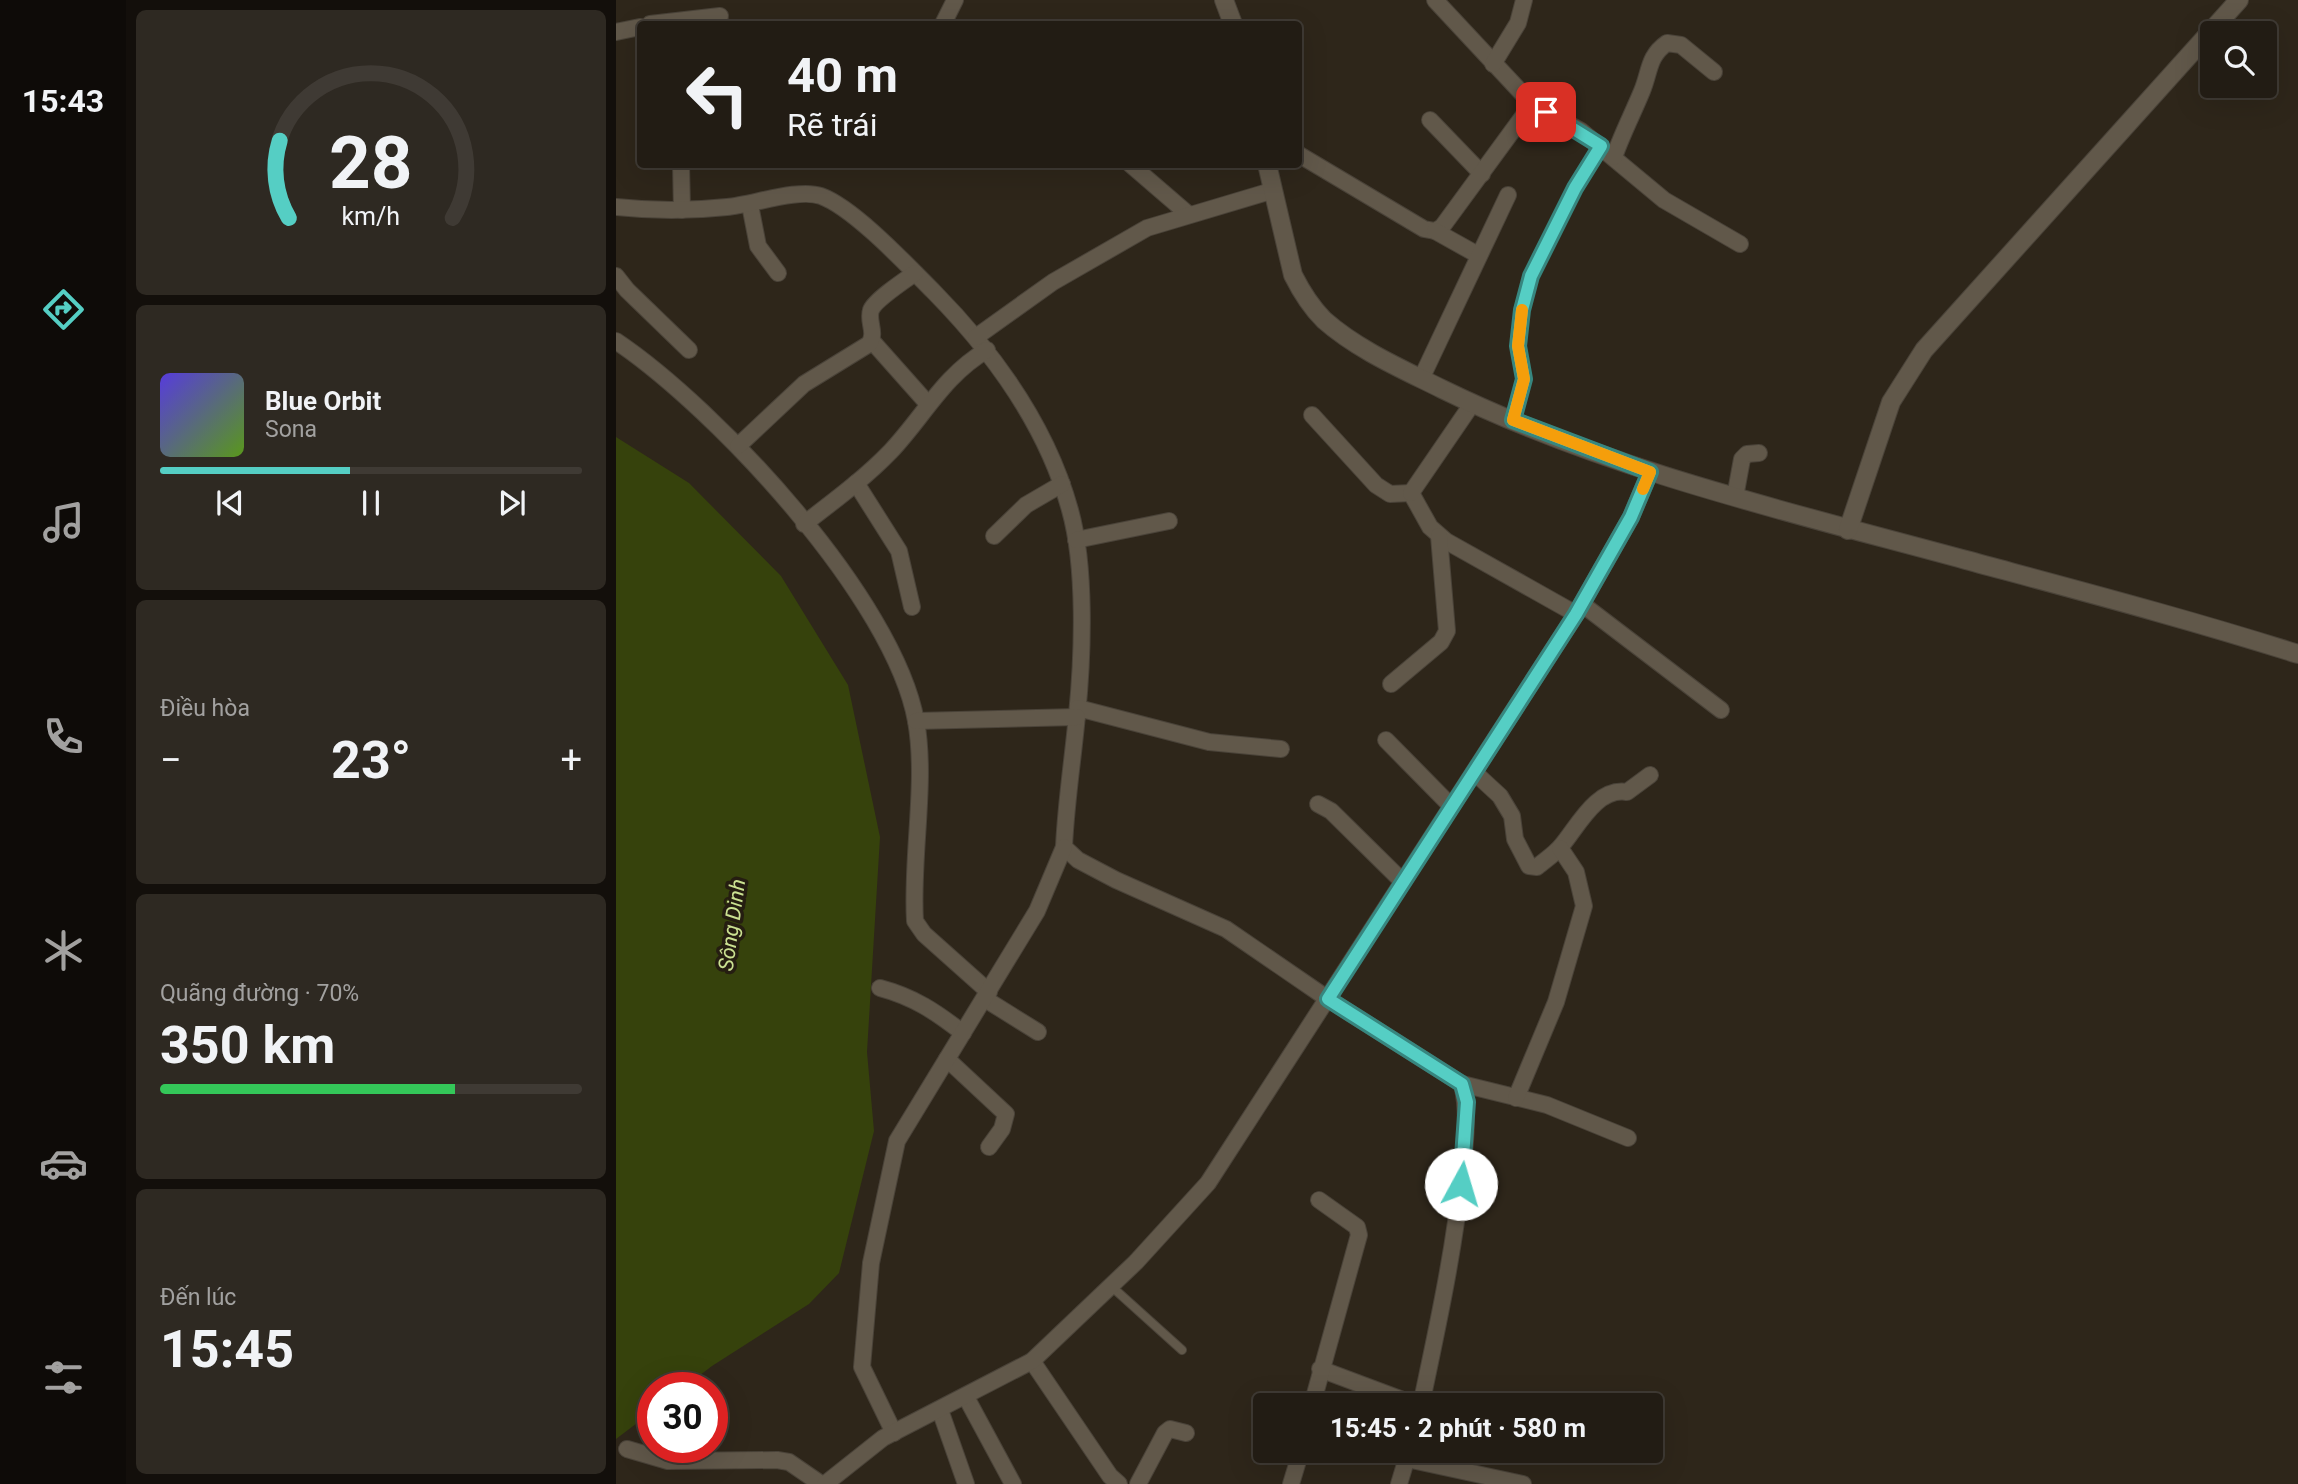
<!DOCTYPE html>
<html lang="vi">
<head>
<meta charset="utf-8">
<style>
	:root { --surface:#221c14; --page:#2e2922; --text:#f1f3f6; --muted:#a2a1a0; --line:#3f3a34; --accent:#55cec4 }
	body { margin:0; font-family:Roboto,sans-serif; background:var(--page); color:var(--text); height:100vh; display:flex; flex-direction:column; font-size:26px; white-space:nowrap }
	* { box-sizing:border-box; margin:0 }
	p { font-size:23px; color:var(--muted) }
	.icon { flex:none; width:38px; height:38px; fill:none; stroke:currentColor; stroke-width:2; stroke-linecap:round; stroke-linejoin:round }
	.map { position:relative; flex:1; overflow:hidden }
	.sheet { display:flex; flex-direction:column; gap:10px; padding:10px; background:#130f0b; width:490px }
	.sheet>* { flex:none }
	.top-card { position:absolute; left:21px; top:21px; width:665px; height:147px; border-radius:7px; box-shadow:0 7px 28px #0002,0 0 0 2px var(--line); background:#221c14; color:var(--text); overflow:hidden }
	.buttons { position:absolute; left:1584px; top:21px; display:grid; gap:14px }
	.buttons a { display:grid; place-items:center; width:77px; height:77px; border-radius:7px; background:var(--surface); box-shadow:0 7px 28px #0002,0 0 0 2px var(--line); font-size:35px }
	.speed { position:absolute; left:21px; top:1372px; display:flex; gap:14px; font-size:35px; font-weight:700; text-align:center }
	.speed>* { display:grid; place-content:center; width:91px; height:91px; border-radius:50%; background:var(--surface); box-shadow:0 7px 28px #0002,0 0 0 2px var(--line); line-height:1 }
	.speed .limit { border:10px solid #d22; background:#fff; color:#111 }
	.pin { position:absolute; display:grid; place-items:center; width:60px; height:60px; color:#fff; margin:-30px; border-radius:14px; box-shadow:0 4px 10px #0006 }
	.me { position:absolute; width:77px; margin:-38px; rotate:6deg; stroke-linejoin:round; filter:drop-shadow(0 0 5px #0008) }
	.turn { display:flex; align-items:center; gap:24px; height:147px; padding:0 35px; font-size:32px }
	.turn .icon { width:91px; height:91px; stroke-width:2.5 }
	.turn b { display:block; font-size:49px; line-height:60px }
	.big { font-size:52px; font-weight:700; line-height:1.1 }
	.sheet .widget { flex:1; display:flex; flex-direction:column; justify-content:center; gap:10px; min-width:0; padding:0 24px; border-radius:10px; background:var(--page) }
	.sheet .dial { align-items:center; gap:0 }
	.dial svg { height:182px; overflow:visible; fill:none; stroke:var(--line); stroke-width:7; stroke-linecap:round; text-anchor:middle }
	.dial text { fill:var(--text); stroke:none }
	.song { display:flex; align-items:center; gap:21px }
	.cover { width:84px; height:84px; border-radius:10px; background:linear-gradient(135deg,hsl(250 70% 55%),hsl(90 70% 35%)) }
	.played { height:7px; border-radius:4px; background:linear-gradient(90deg,var(--accent) 45%,var(--line) 45%) }
	.keys { display:flex; justify-content:space-around; direction:ltr }
	.heat { display:flex; justify-content:space-between; align-items:center; font-size:38px; direction:ltr }
	.charge { height:10px; border-radius:5px; background:linear-gradient(90deg,#34c759 70%,var(--line) 0) }
	.trip { position:absolute; left:637px; top:1393px; width:410px; height:70px; border-radius:7px; background:var(--surface); box-shadow:0 7px 28px #0002,0 0 0 2px var(--line); font-weight:700; line-height:70px; text-align:center }
	main { display:flex; flex:1; min-height:0 }
	.menu { display:flex; flex-direction:column; width:126px; justify-content:space-around; align-items:center; background:#0e0b08; color:var(--muted) }
	.menu .icon { width:49px; height:49px }
	.menu .selected { color:var(--accent) }
	.menu b { font-size:32px; color:var(--text) }
	.map>svg:first-child { display:block }
</style>
</head>
<body>
<main>
<nav class="menu">
<b>15:43</b>
<svg class="icon selected" aria-label="directions" viewBox="0 0 24 24"><path d="M12 3l9 9-9 9-9-9zM9 14v-3h6M13 9l2 2-2 2"/></svg>
<svg class="icon" aria-label="music" viewBox="0 0 24 24"><path d="M9 18V5l10-2v13"/><circle cx="6" cy="18" r="3"/><circle cx="16" cy="16" r="3"/></svg>
<svg class="icon" aria-label="phone" viewBox="0 0 24 24"><path d="M5 4h4l2 5-3 2q2 4 5 5l2-3 5 2v4C11 20 4 13 5 4z"/></svg>
<svg class="icon" aria-label="climate" viewBox="0 0 24 24"><path d="M12 3v18M4 7l16 10M4 17L20 7"/></svg>
<svg class="icon" aria-label="car" viewBox="0 0 24 24"><path d="M5 17H2v-5l4-1 3-4h7l3 4 3 1v5h-3M9 17h6M6 11h13"/><circle cx="7" cy="17" r="2"/><circle cx="17" cy="17" r="2"/></svg>
<svg class="icon" aria-label="filters" viewBox="0 0 24 24"><path d="M4 7h16M4 17h16"/><circle cx="9" cy="7" r="2"/><circle cx="15" cy="17" r="2"/></svg>
</nav>
<section class="sheet">
<div class="widget dial"><svg viewBox="0 0 100 80">
<path d="M14 69A42 42 0 1 1 86 69"/>
<path d="M14 69A42 42 0 0 1 10 35" stroke="#55cec4"/>
<text x="50" y="56" font-size="32" font-weight="700">28</text>
<text x="50" y="72" font-size="11">km/h</text>
</svg></div>
<div class="widget">
<div class="song"><i class="cover"></i><div><b>Blue Orbit</b><p>Sona</p></div></div>
<div class="played"></div>
<div class="keys"><svg class="icon" aria-label="previous" viewBox="0 0 24 24"><path d="M18 5L8 12l10 7zM5 5v14"/></svg><svg class="icon" aria-label="pause" viewBox="0 0 24 24"><path d="M8 5v14M16 5v14"/></svg><svg class="icon" aria-label="next" viewBox="0 0 24 24"><path d="M6 5l10 7-10 7zM19 5v14"/></svg></div>
</div>
<div class="widget"><p>Điều hòa</p>
<div class="heat"><a>−</a><b class="big">23°</b><a>+</a></div>
</div>
<div class="widget"><p>Quãng đường · 70%</p><b class="big">350 km</b><div class="charge"></div></div>
<div class="widget"><p>Đến lúc</p><b class="big">15:45</b></div>
</section>
<div class="map">
<svg width="1682" height="1484" viewBox="0 0 1682 1484">
	<rect width="100%" height="100%" fill="#2e261a"/>
	<path fill="#36420c" d="M 0,437 L 73,483 L 165,576 L 232,685 L 264,837 L 251,1052 L 258,1131 L 223,1273 L 193,1304 L 96,1366 L 67,1388 L 37,1388 L 37,1411 L 0,1439 Z"/>
	<g fill="none" stroke-linecap="round" stroke-linejoin="round">
		<defs>
			<g id="lane">
				<path d="M 897,420 L 908,378 L 902,346 L 906,310 L 915,276 L 959,188 L 984,147"/>
				<path d="M 495,1286 L 566,1350"/>
			</g>
			<g id="street">
				<path d="M 819,0 L 916,104 L 965,131 L 1048,200 L 1124,244"/>
				<path d="M 34,24 L 104,16"/>
				<path d="M 327,24 L 339,0"/>
				<path d="M 0,32 L 24,27"/>
				<path d="M 877,64 L 902,23 L 908,0"/>
				<path d="M 814,120 L 866,174"/>
				<path d="M 682,154 L 808,229 L 819,231 L 826,227 L 916,104"/>
				<path d="M 998,157 C 1006,134 1017,113 1026,91 C 1034,72 1032,56 1051,43 L 1065,45 L 1098,72"/>
				<path d="M 65,164 L 66,210"/>
				<path d="M 514,164 L 572,214"/>
				<path d="M 134,205 L 142,246 L 162,273"/>
				<path d="M 0,207 C 37,211 74,211 111,207 C 136,205 182,188 205,196 C 238,208 292,266 318,292 C 378,353 431,426 454,510 C 470,567 467,655 461,715 C 457,759 450,802 448,847 L 462,860 L 500,880 L 610,929 L 712,999 L 846,1084 C 853,1114 849,1143 846,1174 C 838,1252 821,1329 805,1405"/>
				<path d="M 819,231 L 862,255"/>
				<path d="M 0,276 L 11,290 L 73,350"/>
				<path d="M 360,337 L 437,282 L 531,228 L 655,191"/>
				<path d="M 0,341 C 101,409 278,599 300,721 C 311,782 295,858 299,921 L 308,934 L 373,992"/>
				<path d="M 256,341 L 312,404"/>
				<path d="M 805,379 L 892,195"/>
				<path d="M 696,415 L 760,485 L 774,494 L 795,493"/>
				<path d="M 122,446 L 188,384 L 253,344 C 261,332 251,322 255,310 C 259,300 289,280 299,273"/>
				<path d="M 240,483 L 283,551 L 296,607"/>
				<path d="M 795,493 L 814,527 L 830,541 L 960,614"/>
				<path d="M 795,493 L 856,404"/>
				<path d="M 1119,497 L 1126,459 L 1131,454 L 1143,453"/>
				<path d="M 188,524 C 218,501 249,478 275,451 C 308,416 328,375 371,350"/>
				<path d="M 378,536 L 410,505 L 446,484"/>
				<path d="M 460,540 L 553,521"/>
				<path d="M 966,604 L 1105,710"/>
				<path d="M 775,684 L 825,642 L 831,631 L 823,536"/>
				<path d="M 462,708 L 593,742 L 665,749"/>
				<path d="M 300,721 L 461,717"/>
				<path d="M 770,740 L 835,806"/>
				<path d="M 858,772 L 884,796 L 896,816 L 899,839 L 913,866 L 921,867 C 929,860 939,854 946,845 C 962,826 981,787 1011,792 L 1034,775"/>
				<path d="M 702,804 L 715,811 L 787,882"/>
				<path d="M 264,988 C 298,997 320,1012 347,1033"/>
				<path d="M 369,999 L 422,1032"/>
				<path d="M 331,1059 L 390,1114 L 386,1129 L 373,1147"/>
				<path d="M 846,1084 L 931,1105 L 1012,1138"/>
				<path d="M 900,1098 L 940,1002 L 968,906 L 960,872 L 944,848"/>
				<path d="M 416,1361 L 494,1476 L 503,1484"/>
				<path d="M 704,1369 L 800,1405"/>
				<path d="M 350,1397 L 397,1484"/>
				<path d="M 696,1405 L 743,1235 L 741,1227 L 703,1200"/>
				<path d="M 324,1410 L 350,1484"/>
				<path d="M 278,1433 L 246,1367 L 255,1263 L 281,1141 L 421,911 L 448,847"/>
				<path d="M 11,1449 L 52,1461 L 161,1460 L 173,1462 L 205,1484"/>
				<path d="M 791,1459 L 907,1484"/>
				<path d="M 209,1484 L 267,1438 L 416,1361 L 520,1262 L 592,1183 L 960,614 L 1015,517 L 1034,472"/>
				<path d="M 522,1484 L 549,1433 L 554,1429 L 570,1433"/>
				<path d="M 675,1484 L 685,1451"/>
				<path d="M 783,1484 L 793,1451"/>
			</g>
			<g id="secondary">
				<path d="M 608,0 L 617,24"/>
				<path d="M 651,164 L 677,275 C 685,291 695,307 708,320 C 742,350 786,369 826,389 C 992,470 1173,512 1350,560 C 1461,590 1572,619 1682,654"/>
				<path d="M 1232,530 L 1275,402 L 1308,350 L 1623,0"/>
			</g>
		</defs>
		<use href="#lane" stroke="#4a4339" stroke-width="10"/>
		<use href="#street" stroke="#4a4339" stroke-width="18"/>
		<use href="#secondary" stroke="#4a4339" stroke-width="20"/>
		<use href="#lane" stroke="#61584a" stroke-width="8"/>
		<use href="#street" stroke="#61584a" stroke-width="16"/>
		<use href="#secondary" stroke="#61584a" stroke-width="18"/>
	</g>
	<g fill="none" stroke-linecap="round" stroke-linejoin="round">
		<defs>
			<path id="route" d="M 845,1184 L 851,1102 L 846,1084 L 712,999 L 960,614 L 1015,517 L 1034,472 L 897,420 L 908,379 L 902,346 L 906,310 L 915,276 L 959,188 L 985,146 L 930,112"/>
		</defs>
		<use href="#route" stroke="#37867f" stroke-width="18"/>
		<use href="#route" stroke="#55cec4" stroke-width="12"/>
		<path stroke="#f59e0b" stroke-width="12" d="M 906,310 L 902,346 L 908,379 L 897,420 L 1034,472 L 1027,489"/>
	</g>
	<g text-anchor="middle" dominant-baseline="central" stroke-width="7" stroke-linejoin="round" paint-order="stroke">
		<g font-size="21" font-style="italic" fill="#cbe191" stroke="#251d11">
			<text transform="translate(116 925) rotate(-82)">Sông Dinh</text>
		</g>
	</g>
</svg>
<div class="buttons">
<a><svg class="icon" aria-label="search" viewBox="0 0 24 24"><circle cx="10" cy="10" r="6"/><path d="M15 15l6 6"/></svg></a>
</div>
<div class="speed"><div class="limit">30</div></div>
<div class="pin" style="left:930px;top:112px;background:#d93025"><svg class="icon" aria-label="arrive" viewBox="0 0 24 24"><path d="M6 21V4h12l-3 4 3 4H6"/></svg></div>
<svg class="me" style="left:845px;top:1184px" viewBox="-20 -20 40 40"><circle r="19" fill="#fff"/><path d="M0-13L10 11 0 6-10 11z" fill="#55cec4"/></svg>
<div class="trip">15:45 · 2 phút · 580 m</div>
<div class="top-card">
<div class="turn"><svg class="icon" aria-label="left" viewBox="0 0 24 24"><path d="M17 20v-9H6M10 6l-5 5 5 5"/></svg><div><b>40 m</b>Rẽ trái</div></div>
</div>
</div>
</main>
</body>
</html>
